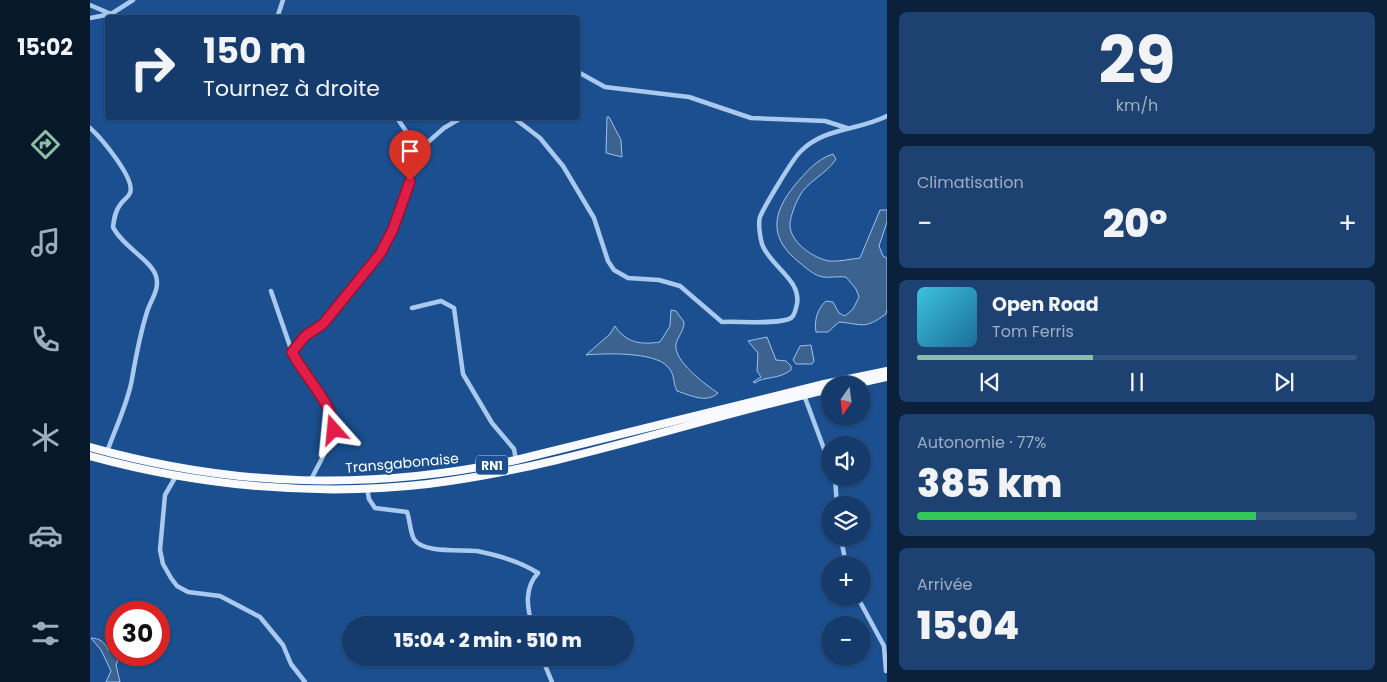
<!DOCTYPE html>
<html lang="fr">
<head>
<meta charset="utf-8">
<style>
	:root { --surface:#143b6b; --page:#1d4271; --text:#f1f3f6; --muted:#9dadc1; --line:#33557e; --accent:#8abfa5 }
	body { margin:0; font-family:Poppins,sans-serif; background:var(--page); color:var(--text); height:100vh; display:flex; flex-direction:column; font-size:19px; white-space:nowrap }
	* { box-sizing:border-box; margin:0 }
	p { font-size:16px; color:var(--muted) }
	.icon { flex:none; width:28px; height:28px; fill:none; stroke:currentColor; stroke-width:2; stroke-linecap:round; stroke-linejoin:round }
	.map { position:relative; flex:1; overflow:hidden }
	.details { display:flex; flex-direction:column; gap:12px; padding:12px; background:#0b203b; width:500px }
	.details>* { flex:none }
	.top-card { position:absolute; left:15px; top:15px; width:475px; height:105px; border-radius:5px; box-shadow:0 1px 4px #0004,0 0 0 1px var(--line); background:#143b6b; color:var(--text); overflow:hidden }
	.needle { width:32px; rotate:194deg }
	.controls { position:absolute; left:731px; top:376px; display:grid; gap:10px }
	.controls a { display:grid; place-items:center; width:50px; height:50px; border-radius:50%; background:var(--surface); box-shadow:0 1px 4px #0004,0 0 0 1px var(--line); font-size:25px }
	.speed { position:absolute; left:15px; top:601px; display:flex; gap:10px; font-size:25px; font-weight:700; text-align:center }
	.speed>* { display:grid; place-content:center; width:65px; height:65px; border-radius:50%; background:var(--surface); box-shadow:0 1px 4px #0004,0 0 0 1px var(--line); line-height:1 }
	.speed .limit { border:8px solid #d22; background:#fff; color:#111 }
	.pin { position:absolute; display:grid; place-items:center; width:42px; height:42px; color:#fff; margin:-51px -21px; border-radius:50% 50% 50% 0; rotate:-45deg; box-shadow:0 0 5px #0007 }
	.pin .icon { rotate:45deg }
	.me { position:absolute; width:55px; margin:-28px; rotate:342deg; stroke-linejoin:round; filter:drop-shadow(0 0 4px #0008) }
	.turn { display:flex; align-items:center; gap:18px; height:105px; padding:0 15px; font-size:22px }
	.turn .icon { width:65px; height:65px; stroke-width:2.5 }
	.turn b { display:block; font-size:35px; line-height:42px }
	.big { font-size:38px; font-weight:800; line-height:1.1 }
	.details .widget { flex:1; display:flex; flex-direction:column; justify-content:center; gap:8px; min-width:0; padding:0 18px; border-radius:8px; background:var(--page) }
	.details .dial { align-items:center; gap:0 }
	.dial b { font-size:65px; line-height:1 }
	.song { display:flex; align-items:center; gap:15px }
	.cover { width:60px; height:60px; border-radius:8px; background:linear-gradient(135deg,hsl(190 70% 55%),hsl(200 70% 35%)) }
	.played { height:5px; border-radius:2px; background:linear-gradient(90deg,var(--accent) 40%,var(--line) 40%) }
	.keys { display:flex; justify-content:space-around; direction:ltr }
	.heat { display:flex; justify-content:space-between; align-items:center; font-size:28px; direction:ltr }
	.charge { height:8px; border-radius:4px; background:linear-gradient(90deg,#34c759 77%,var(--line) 0) }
	.trip { position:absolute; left:252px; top:616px; width:292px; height:50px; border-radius:25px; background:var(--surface); box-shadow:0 1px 4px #0004,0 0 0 1px var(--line); font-weight:800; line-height:50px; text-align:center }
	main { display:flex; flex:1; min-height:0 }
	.tabs { display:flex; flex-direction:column; width:90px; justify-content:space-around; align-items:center; background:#08182b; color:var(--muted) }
	.tabs .icon { width:35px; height:35px }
	.tabs .on { color:var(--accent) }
	.tabs b { font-size:22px; color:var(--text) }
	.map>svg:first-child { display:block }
</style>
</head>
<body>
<main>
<nav class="tabs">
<b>15:02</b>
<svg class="icon on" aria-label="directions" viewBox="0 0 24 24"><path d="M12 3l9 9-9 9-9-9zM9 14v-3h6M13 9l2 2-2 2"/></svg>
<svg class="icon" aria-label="music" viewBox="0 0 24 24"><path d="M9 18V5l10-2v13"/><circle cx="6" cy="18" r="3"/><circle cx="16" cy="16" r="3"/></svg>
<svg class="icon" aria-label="phone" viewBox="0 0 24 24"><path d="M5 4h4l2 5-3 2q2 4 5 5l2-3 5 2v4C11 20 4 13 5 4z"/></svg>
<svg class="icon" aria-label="climate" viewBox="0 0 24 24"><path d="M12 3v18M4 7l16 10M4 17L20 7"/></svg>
<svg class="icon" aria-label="car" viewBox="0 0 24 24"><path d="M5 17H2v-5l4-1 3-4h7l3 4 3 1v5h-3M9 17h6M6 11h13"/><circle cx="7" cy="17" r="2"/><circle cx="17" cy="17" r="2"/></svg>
<svg class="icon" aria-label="filters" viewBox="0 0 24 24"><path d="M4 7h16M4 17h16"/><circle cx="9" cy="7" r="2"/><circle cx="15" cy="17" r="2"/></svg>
</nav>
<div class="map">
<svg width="797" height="682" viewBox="0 0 797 682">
	<rect width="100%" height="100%" fill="#1b4f8f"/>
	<g fill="#3c6290" stroke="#9cc4f0">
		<path d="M 517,117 L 519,117 L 531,140 L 532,157 L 516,153 Z"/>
		<path d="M 743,154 L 746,159 C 737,174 717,181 709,197 C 705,204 699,220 700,227 C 702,243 723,258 739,261 C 748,262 760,259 770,258 L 790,210 L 797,210 L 797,222 L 789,246 L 793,256 L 797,258 L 797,309 L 796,314 C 774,330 773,324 749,322 L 738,332 L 726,332 C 724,321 727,309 736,301 L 743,302 L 749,313 L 755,316 L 763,309 L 769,297 L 766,289 L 756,277 C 748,276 740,278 733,277 C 725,276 716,268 710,263 C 679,239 681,214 705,185 C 716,172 727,159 743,154 Z"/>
		<path d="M 581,310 L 586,311 L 594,322 C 594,331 588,336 586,344 C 583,361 616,385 628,393 C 616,404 600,395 587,391 C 582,382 586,375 577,366 C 564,352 515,353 496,355 L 520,334 L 525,326 C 536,343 551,345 570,342 L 580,326 Z"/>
		<path d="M 677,337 L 686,360 L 696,361 L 701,366 L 701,370 C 688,380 674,376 665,383 L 663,382 L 671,377 L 667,371 L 668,353 L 658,341 Z"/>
		<path d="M 721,345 L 724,361 L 722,364 L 706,364 L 703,360 L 710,346 Z"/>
		<path d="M 1,638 C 9,638 15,642 18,650 L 25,653 L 26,649 L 26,655 L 30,655 L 26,665 L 30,682 L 16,682 L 21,671 L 11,650 Z"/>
	</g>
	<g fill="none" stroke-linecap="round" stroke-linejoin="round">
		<g stroke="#a9c9ee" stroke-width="4.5">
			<path d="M 0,5 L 21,14"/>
			<path d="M 0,18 L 21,14 L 43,0"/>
			<path d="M 187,18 L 193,0"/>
			<path d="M 488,72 L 515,87 L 599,97 L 661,118 L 735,121 L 757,128"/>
			<path d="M 424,118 L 450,138 L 473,166 L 504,218 L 518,261 L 524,270 L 538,278 L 569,280 L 590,286 L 632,322 C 647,321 690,325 701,318 C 704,316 705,312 706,308 C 715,281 680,267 672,244 C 670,237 668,223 670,217 C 674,207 702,160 710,152 C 734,127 768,131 797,116"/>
			<path d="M 0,128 C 11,138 46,179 40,193 C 38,198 33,200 30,205 C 25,211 24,219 23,227 C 32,246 61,260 66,276 C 70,290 61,299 57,312 C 50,334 46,356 42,379 C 38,403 25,429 17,452"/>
			<path d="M 329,150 L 354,128 L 371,118"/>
			<path d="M 181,291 L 202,352"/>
			<path d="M 322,308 L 351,301 L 364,308 L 373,374 L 402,423 L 424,449 L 426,460"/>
			<path d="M 714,395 L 740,465"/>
			<path d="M 86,476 L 75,495 L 70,550 L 73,564 L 81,578 L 87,586 L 98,592 L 130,596 L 170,617 L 193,645 L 201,664 L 215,682"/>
			<path d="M 745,478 L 747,505"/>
			<path d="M 221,480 C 228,464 240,447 244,430 C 247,413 211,370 202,352 L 215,335 L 233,324 L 290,254 L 303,229 L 329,150 L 307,118"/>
			<path d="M 277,488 L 279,499 L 285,508 L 317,512 C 320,520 320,532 324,539 C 333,554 371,549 387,551 C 407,555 431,562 448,573 C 434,588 437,607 442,625"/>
			<path d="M 751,538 L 756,565"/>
			<path d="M 768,598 L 794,646 L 796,671"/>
			<path d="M 452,658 L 462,682"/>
		</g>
		<g stroke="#f8faff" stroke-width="8">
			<path d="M 760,385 L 797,377"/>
			<path d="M 0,447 C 143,487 281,491 426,460 L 734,384 L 797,371"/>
			<path d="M 0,456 C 109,486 226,497 338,484 C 475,467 606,419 740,389"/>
		</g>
	</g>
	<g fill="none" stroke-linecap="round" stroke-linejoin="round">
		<defs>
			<path id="route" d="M 244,430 C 246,408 212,373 202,352 L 215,336 L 233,324 L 290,254 L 303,229 L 320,181"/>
		</defs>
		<use href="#route" stroke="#92132f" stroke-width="12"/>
		<use href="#route" stroke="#e11d48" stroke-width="9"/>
	</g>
	<g text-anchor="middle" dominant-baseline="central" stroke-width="4" stroke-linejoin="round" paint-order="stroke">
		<rect fill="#1b4f8f" stroke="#bbcadd" stroke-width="1" x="386" y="455.5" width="32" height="19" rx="4"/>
		<g font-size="12" font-weight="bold" fill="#fff">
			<text x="402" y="465">RN1</text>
		</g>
		<g font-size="14" fill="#fff" stroke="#1b4f8f">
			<text transform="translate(312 463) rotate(-5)">Transgabonaise</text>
		</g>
	</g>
</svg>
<div class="controls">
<a><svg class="needle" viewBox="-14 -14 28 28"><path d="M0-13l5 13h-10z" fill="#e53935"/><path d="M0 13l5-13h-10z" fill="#9dadc1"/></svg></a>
<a><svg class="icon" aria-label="sound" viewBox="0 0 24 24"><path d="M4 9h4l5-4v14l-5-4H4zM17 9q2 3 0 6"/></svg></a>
<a><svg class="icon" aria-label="layers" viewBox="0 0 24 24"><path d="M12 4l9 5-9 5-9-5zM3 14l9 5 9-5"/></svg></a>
<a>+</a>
<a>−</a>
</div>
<div class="speed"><div class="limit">30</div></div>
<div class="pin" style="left:320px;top:181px;background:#d93025"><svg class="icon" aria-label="arrive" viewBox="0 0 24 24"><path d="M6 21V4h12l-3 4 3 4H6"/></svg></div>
<svg class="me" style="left:244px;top:430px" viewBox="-20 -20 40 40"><path d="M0-17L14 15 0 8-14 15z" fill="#e11d48" stroke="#fff" stroke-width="4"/></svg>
<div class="trip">15:04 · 2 min · 510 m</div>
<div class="top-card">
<div class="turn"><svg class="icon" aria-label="right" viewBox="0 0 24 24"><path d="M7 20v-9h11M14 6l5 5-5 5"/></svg><div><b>150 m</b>Tournez à droite</div></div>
</div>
</div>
<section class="details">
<div class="widget dial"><b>29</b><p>km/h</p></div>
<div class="widget"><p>Climatisation</p>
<div class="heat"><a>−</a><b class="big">20°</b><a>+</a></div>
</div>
<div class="widget">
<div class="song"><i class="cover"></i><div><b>Open Road</b><p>Tom Ferris</p></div></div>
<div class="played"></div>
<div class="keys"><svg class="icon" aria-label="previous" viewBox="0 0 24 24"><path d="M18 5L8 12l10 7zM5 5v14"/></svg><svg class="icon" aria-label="pause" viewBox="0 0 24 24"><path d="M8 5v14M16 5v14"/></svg><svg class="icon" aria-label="next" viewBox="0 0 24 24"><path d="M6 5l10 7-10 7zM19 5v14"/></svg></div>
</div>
<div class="widget"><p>Autonomie · 77%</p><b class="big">385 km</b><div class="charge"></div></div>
<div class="widget"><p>Arrivée</p><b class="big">15:04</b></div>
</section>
</main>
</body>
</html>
